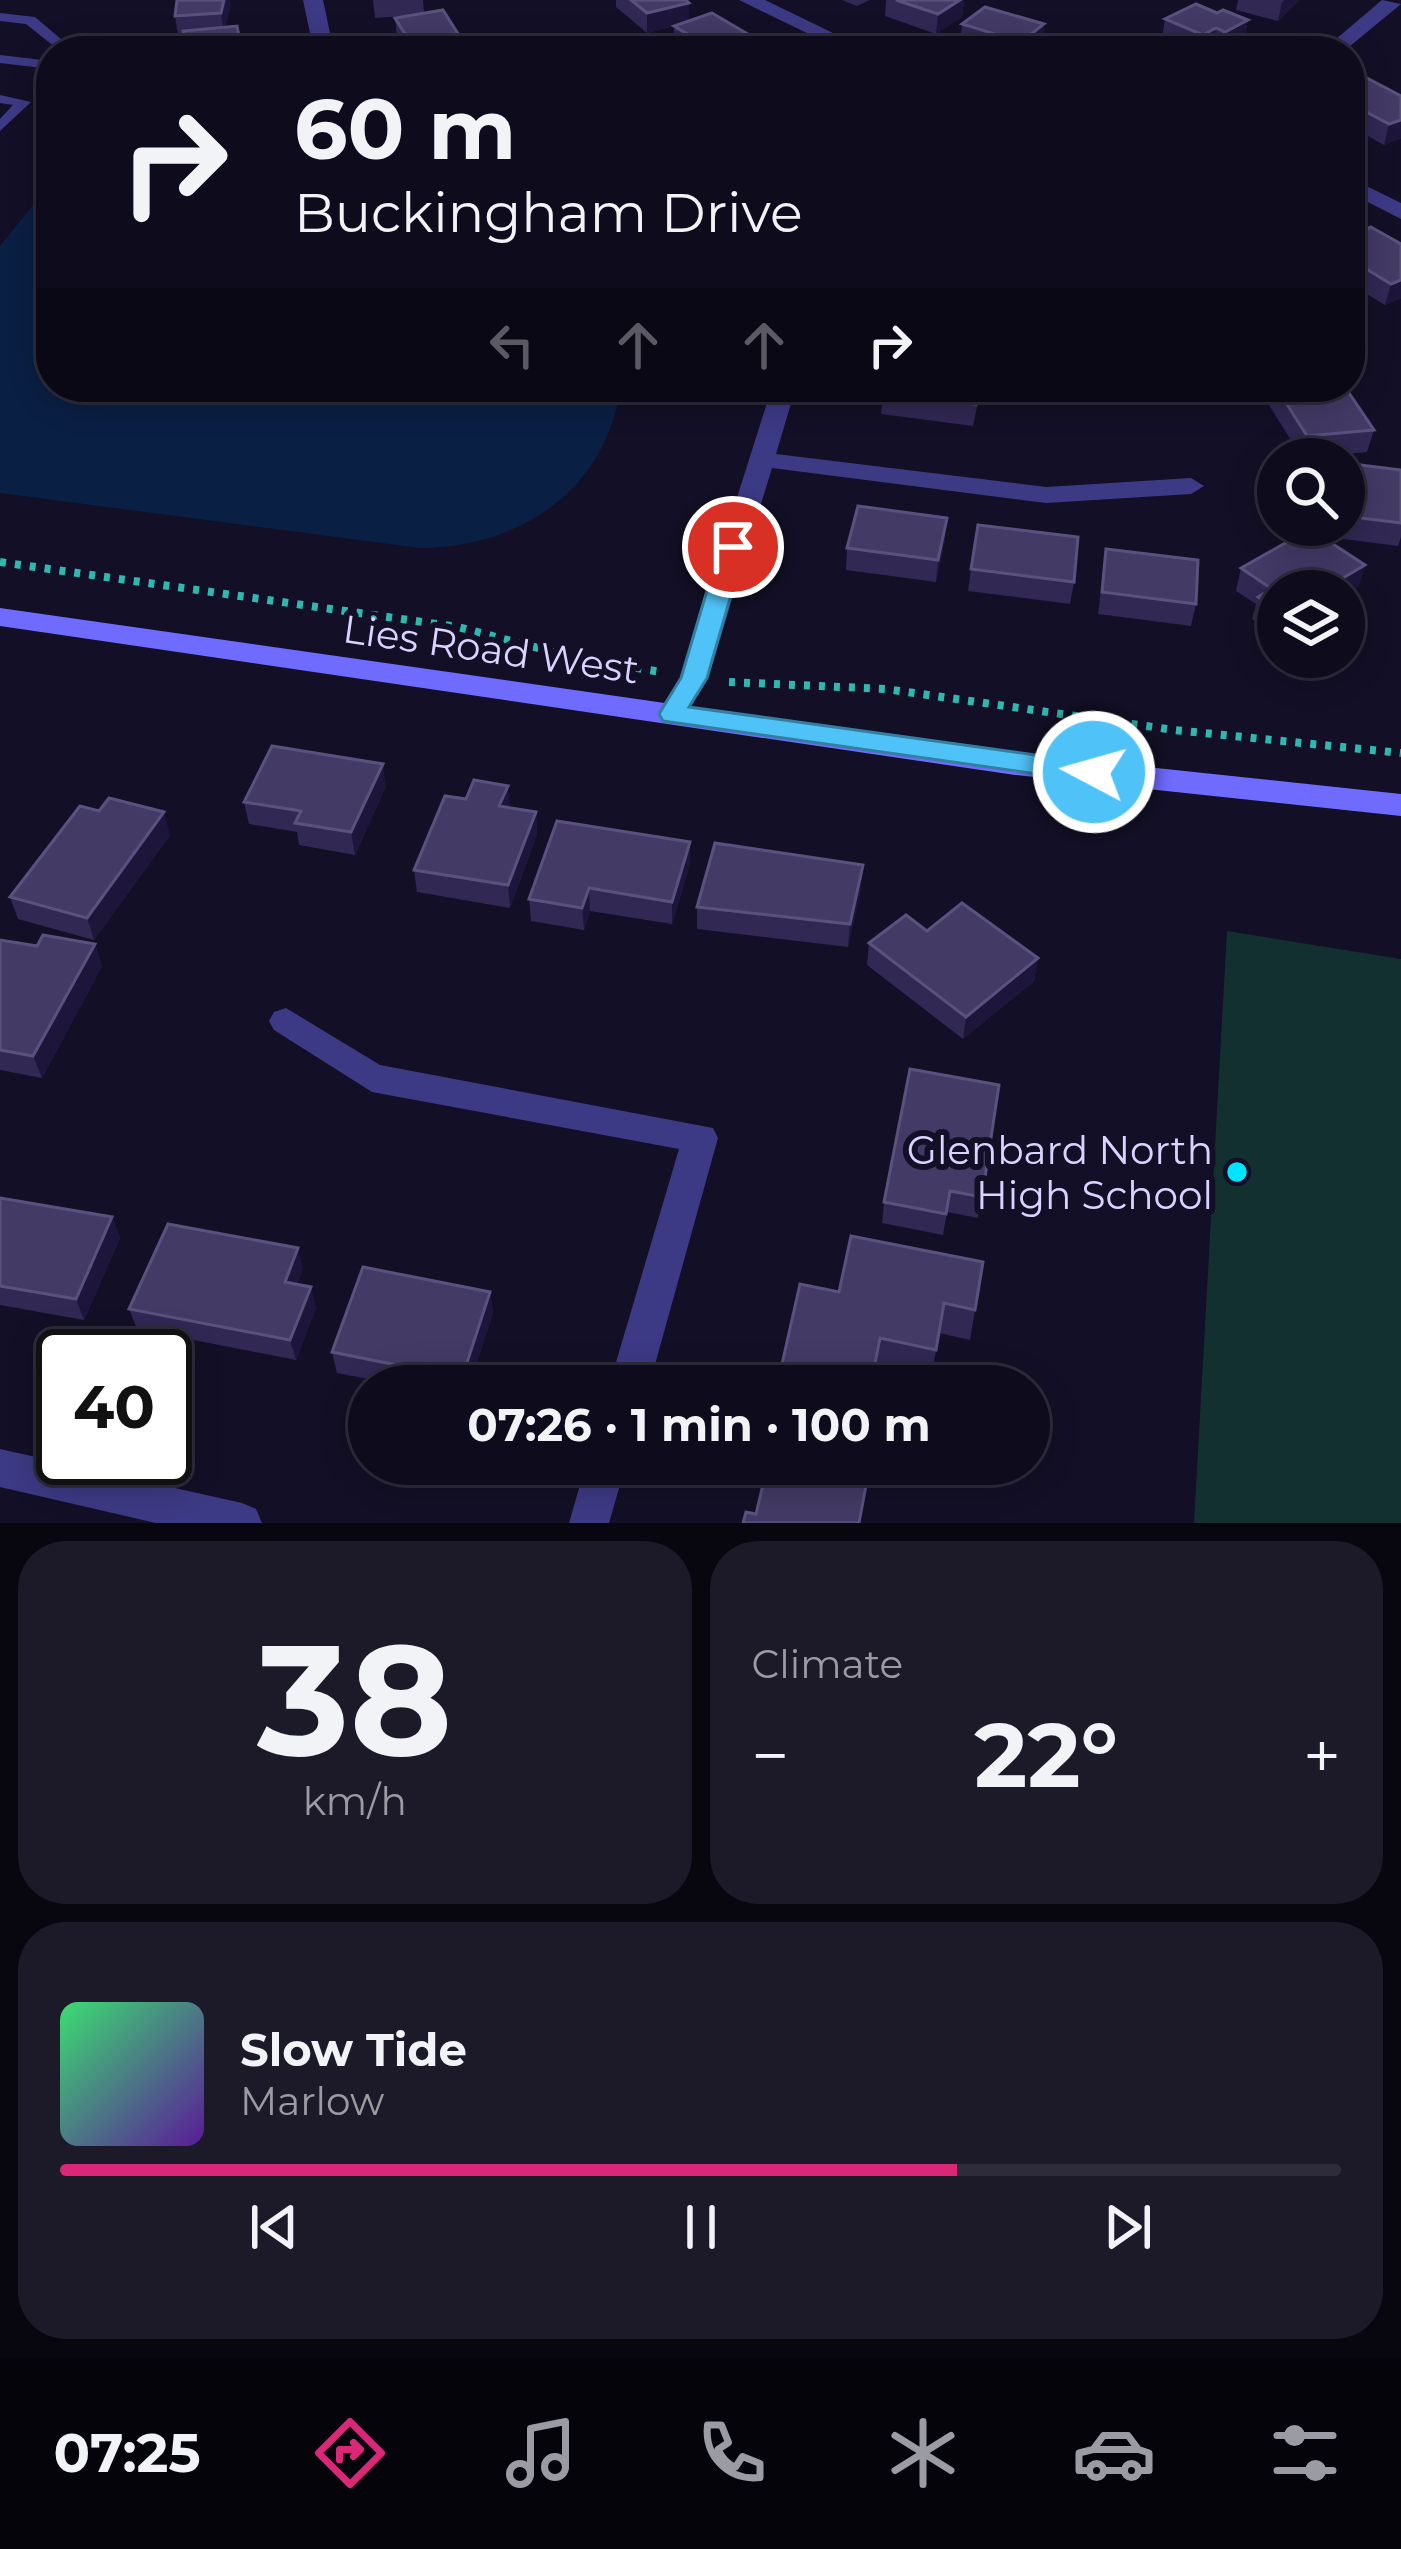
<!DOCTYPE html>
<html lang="en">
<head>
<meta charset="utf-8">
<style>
	:root { --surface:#0e0b1c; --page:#1c1929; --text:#f1f3f6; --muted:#9b9ba3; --line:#2e2b3b; --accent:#db2777 }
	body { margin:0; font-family:Montserrat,sans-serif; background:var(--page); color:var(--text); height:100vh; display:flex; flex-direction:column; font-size:45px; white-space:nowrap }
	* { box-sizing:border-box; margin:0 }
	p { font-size:39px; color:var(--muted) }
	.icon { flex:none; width:66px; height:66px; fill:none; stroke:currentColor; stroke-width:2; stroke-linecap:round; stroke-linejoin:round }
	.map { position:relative; height:1523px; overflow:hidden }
	.panel { display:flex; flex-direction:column; gap:18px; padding:18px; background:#08060f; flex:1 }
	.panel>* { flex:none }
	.banner { position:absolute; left:36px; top:36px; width:1329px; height:366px; border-radius:48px; box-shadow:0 6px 30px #0003,0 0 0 3px var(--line); background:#0e0b1c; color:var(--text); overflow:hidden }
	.controls { position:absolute; left:1257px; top:438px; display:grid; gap:24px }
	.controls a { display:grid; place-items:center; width:108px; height:108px; border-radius:50%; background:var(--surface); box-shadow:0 6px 30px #0003,0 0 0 3px var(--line); font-size:60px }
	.speed { position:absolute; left:36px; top:1329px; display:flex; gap:24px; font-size:60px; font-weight:700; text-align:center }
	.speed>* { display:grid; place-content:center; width:156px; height:156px; border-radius:50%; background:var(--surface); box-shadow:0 6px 30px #0003,0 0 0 3px var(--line); line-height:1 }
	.speed .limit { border:6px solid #111; border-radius:18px; background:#fff; color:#111 }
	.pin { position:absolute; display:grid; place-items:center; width:102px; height:102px; color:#fff; margin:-51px; border:6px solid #fff; border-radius:50%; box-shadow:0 3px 12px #0007 }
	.me { position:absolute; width:132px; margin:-66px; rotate:276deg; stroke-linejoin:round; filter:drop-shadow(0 0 9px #0008) }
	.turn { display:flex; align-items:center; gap:42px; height:252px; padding:0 60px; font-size:54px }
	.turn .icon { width:156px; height:156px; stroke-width:2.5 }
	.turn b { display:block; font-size:84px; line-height:102px }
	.lanes { display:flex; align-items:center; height:114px; padding:0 60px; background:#0003; justify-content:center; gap:60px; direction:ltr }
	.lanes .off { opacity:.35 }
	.big { font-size:90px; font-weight:700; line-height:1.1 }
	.panel .card { flex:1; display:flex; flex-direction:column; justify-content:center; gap:18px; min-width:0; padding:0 42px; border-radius:48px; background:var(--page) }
	.panel .dial { align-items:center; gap:0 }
	.dial b { font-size:156px; line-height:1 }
	.song { display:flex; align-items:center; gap:36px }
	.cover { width:144px; height:144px; border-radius:18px; background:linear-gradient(135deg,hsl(140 70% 55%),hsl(270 70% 35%)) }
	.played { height:12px; border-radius:6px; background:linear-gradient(90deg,var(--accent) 70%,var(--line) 70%) }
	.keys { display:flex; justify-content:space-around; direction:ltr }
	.heat { display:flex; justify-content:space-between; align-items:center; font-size:66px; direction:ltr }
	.panel .tiles { flex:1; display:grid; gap:18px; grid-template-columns:1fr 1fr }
	.card:last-child { grid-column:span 2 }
	.trip { position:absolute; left:348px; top:1365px; width:702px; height:120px; border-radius:60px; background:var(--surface); box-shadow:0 6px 30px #0003,0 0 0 3px var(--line); font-weight:700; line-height:120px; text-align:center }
	.dock { display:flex; height:192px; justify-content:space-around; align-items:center; background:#06040b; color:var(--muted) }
	.dock .icon { width:84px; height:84px }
	.dock .active { color:var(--accent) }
	.dock b { font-size:54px; color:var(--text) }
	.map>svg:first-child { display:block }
</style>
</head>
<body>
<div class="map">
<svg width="1401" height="1523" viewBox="0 0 1401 1523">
	<rect width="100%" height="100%" fill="#130f26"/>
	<path fill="#12302f" d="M 1227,931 L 1401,959 L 1401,1523 L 1194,1523 Z"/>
	<path fill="#0a1f44" d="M 51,183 L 51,387 L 621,387 C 605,491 521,547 420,548 L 0,493 L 0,246 Z"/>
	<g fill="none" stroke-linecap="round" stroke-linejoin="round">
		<g stroke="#2fb8b0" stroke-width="8" stroke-dasharray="6 9" stroke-linecap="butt">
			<path d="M 0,562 L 458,627 L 576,658 L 661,672"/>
			<path d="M 729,682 L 886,689 L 1174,730 L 1401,753"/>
		</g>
		<g fill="#3d3a85" fill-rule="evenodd">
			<path d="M 0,13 L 35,17 L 75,51 L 60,51 L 26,24 L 0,21 Z"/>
			<path d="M 0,55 L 51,61 L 51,69 L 0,63 Z"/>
			<path d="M 0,95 L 31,102 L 0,131 L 0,119 L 13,105 L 0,103 Z"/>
		</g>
		<g fill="#3d3a85" fill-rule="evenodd">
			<path d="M 303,0 L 323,0 L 330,33 L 340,51 L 320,51 L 310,33 Z"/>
			<path d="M 739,0 L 765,0 L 870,51 L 844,51 Z"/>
			<path d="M 1382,0 L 1401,4 L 1344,51 L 1322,51 Z"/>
			<path d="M 1350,178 L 1401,203 L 1401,219 L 1350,193 Z"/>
			<path d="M 772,387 L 796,387 L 776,454 L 1046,487 L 1191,478 L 1204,486 L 1191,494 L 1046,503 L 772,468 L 708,678 L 682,721 L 662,721 L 657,714 L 680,678 Z"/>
			<path d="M 286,1008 L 380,1065 L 713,1128 L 718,1138 L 649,1386 L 609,1386 L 679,1149 L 372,1092 L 274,1030 L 269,1021 L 274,1012 Z"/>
			<path d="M 0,1449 L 242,1503 L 256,1509 L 262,1523 L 156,1523 L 0,1487 Z"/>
			<path d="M 586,1464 L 626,1464 L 609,1523 L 569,1523 Z"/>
		</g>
		<path fill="#6f6bff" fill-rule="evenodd" d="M 0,608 L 1015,753 L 1401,794 L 1401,816 L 1015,775 L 0,626 Z"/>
	</g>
	<g fill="#312854">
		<path d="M 373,0 L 423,0 L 424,13 L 461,50 L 480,51 L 405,51 L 397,37 L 395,18 L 404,16 L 375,18 Z"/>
		<path d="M 616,0 L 686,0 L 689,3 L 689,20 L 753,51 L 683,51 L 674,45 L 674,26 L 647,33 L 616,7 Z"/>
		<path d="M 842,0 L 870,0 L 857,6 Z"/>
		<path d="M 886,0 L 964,0 L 962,17 L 936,34 L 885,16 Z"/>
		<path d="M 1238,0 L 1299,0 L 1278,21 L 1236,10 Z"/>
		<path d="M 231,5 L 225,27 L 178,35 L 175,16 Z"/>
		<path d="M 1217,13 L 1248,20 L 1244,40 L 1222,51 L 1213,48 L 1206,51 L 1191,51 L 1162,38 L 1165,19 Z"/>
		<path d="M 962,24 L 1044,24 L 1042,43 L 1034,50 L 1066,48 L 1100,51 L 984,51 L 960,44 Z"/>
		<path d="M 1350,82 L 1401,96 L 1401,138 L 1384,145 L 1350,126 Z"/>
		<path d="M 1350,236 L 1401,244 L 1401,298 L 1385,305 L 1350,284 Z"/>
		<path d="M 981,387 L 973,426 L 881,414 L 883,393 Z"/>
		<path d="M 1031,387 L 1120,387 L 1118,397 L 1036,401 Z"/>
		<path d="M 1148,387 L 1234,387 L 1229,403 Z"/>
		<path d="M 1273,387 L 1345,387 L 1374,430 L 1367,452 L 1302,458 L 1269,405 Z"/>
		<path d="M 1344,463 L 1401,470 L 1401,537 L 1398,546 L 1329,537 L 1328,525 L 1344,525 Z"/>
		<path d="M 945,540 L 936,582 L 846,570 L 847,548 Z"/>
		<path d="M 1106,549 L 1196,604 L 1191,626 L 1098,614 Z"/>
		<path d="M 1365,565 L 1358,587 L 1278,591 L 1277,636 L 1252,619 L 1256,604 L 1236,591 L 1241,568 Z"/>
		<path d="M 971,569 L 1074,582 L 1070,604 L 968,591 Z"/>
		<path d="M 386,786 L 355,855 L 299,845 L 297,832 L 249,824 L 244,802 Z"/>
		<path d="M 510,808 L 536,812 L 537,834 L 510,908 L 417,892 L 414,870 Z"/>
		<path d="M 170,835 L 94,940 L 18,919 L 10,897 Z"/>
		<path d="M 690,842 L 690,864 L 672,924 L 590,911 L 584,930 L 531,921 L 529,899 Z"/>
		<path d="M 861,888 L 848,947 L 697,929 L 697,907 Z"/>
		<path d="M 927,931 L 1038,958 L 1034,981 L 963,1039 L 867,965 L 869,943 Z"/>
		<path d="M 0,940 L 37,946 L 95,944 L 102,966 L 42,1078 L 0,1070 Z"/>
		<path d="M 999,1085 L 978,1218 L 947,1212 L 943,1235 L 882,1223 L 884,1202 Z"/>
		<path d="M 0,1198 L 112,1217 L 120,1238 L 84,1320 L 0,1305 Z"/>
		<path d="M 983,1262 L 970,1340 L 939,1333 L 931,1380 L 876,1368 L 873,1386 L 781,1386 L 782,1364 L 839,1292 Z"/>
		<path d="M 303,1269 L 297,1284 L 316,1308 L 296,1360 L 137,1329 L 129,1309 Z"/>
		<path d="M 490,1292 L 493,1313 L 469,1386 L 404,1386 L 337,1373 L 332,1352 Z"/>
	</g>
	<g fill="#1d163a">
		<path d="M 224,0 L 230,0 L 231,5 L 224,33 L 221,13 Z"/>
		<path d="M 960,0 L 964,0 L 962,17 L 936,34 L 938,14 Z"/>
		<path d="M 1284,0 L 1299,0 L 1278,21 L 1282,2 Z"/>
		<path d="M 689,3 L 689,22 L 647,33 L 647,13 Z"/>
		<path d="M 1248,20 L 1244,40 L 1221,51 L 1225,32 Z"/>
		<path d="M 1044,24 L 1042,43 L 1032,51 L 1020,51 L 1021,42 Z"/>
		<path d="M 1216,28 L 1213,48 L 1206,51 L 1200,51 L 1203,35 Z"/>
		<path d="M 460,37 L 461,51 L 412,51 L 412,45 Z"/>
		<path d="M 753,37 L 753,51 L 714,51 Z"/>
		<path d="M 1401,118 L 1401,138 L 1384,145 L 1389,124 Z"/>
		<path d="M 1401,280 L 1401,298 L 1385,305 L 1391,284 Z"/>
		<path d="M 947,518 L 945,540 L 936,582 L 938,560 Z"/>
		<path d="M 1365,565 L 1358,587 L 1344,596 L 1344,591 L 1321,591 Z"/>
		<path d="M 383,764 L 386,786 L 355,855 L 351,832 Z"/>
		<path d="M 508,786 L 510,808 L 499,806 Z"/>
		<path d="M 164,812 L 170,835 L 94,940 L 87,918 Z"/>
		<path d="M 536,812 L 537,834 L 510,908 L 508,885 Z"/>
		<path d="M 690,842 L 690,864 L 672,924 L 672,902 Z"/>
		<path d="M 863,865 L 861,888 L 848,947 L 850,924 Z"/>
		<path d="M 589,888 L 590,911 L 584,930 L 582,908 Z"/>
		<path d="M 95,944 L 102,966 L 42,1078 L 33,1056 Z"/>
		<path d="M 1038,958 L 1034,981 L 963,1039 L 966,1017 Z"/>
		<path d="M 112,1217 L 120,1238 L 84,1320 L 76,1299 Z"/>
		<path d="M 298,1248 L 303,1269 L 291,1302 L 285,1282 Z"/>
		<path d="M 311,1287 L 316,1308 L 296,1360 L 290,1340 Z"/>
		<path d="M 490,1292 L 493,1313 L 469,1386 L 464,1386 L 462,1378 Z"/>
	</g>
	<g fill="#433a66" stroke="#5a527e" stroke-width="3">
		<path d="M 177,0 L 224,0 L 221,13 L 175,16 Z"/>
		<path d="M 631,0 L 686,0 L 689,3 L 647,13 Z"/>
		<path d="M 896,0 L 960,0 L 938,14 Z"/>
		<path d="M 1196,4 L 1217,13 L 1223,10 L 1248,20 L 1225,32 L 1216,28 L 1203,35 L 1165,19 Z"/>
		<path d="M 985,7 L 1044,24 L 1021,42 L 962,24 Z"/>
		<path d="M 443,10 L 460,37 L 412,45 L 395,18 Z"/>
		<path d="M 712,13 L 753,37 L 714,50 L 674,26 Z"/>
		<path d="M 237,26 L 242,51 L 186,51 L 183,31 Z"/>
		<path d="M 1053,41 L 1066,48 L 1080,42 L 1100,51 L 1032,51 Z"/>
		<path d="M 781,44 L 802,51 L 769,51 Z"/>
		<path d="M 474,46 L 480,51 L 459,51 Z"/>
		<path d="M 1365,77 L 1401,96 L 1401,120 L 1389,124 L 1350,103 L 1350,82 Z"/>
		<path d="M 1371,227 L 1401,244 L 1401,280 L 1391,284 L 1350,259 L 1350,236 Z"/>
		<path d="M 885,387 L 979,387 L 976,404 L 883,393 Z"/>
		<path d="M 1276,387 L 1345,387 L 1374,430 L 1307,436 Z"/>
		<path d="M 1344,463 L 1401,470 L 1401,523 L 1344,516 Z"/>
		<path d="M 858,506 L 947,518 L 938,560 L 847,548 Z"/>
		<path d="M 978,525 L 1078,537 L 1074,582 L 971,569 Z"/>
		<path d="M 1310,529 L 1365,565 L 1321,591 L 1278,591 L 1278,611 L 1258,597 L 1272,589 L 1241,568 Z"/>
		<path d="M 1106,549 L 1198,560 L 1196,604 L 1102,592 Z"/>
		<path d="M 272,746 L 383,764 L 351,832 L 295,823 L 301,811 L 244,802 Z"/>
		<path d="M 474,780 L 508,786 L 499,806 L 536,812 L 508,885 L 414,870 L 445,796 L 466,799 Z"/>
		<path d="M 109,798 L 164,812 L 87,918 L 10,897 L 80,806 L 99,811 Z"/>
		<path d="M 557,821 L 690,842 L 672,902 L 589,888 L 582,908 L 529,899 Z"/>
		<path d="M 715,843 L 863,865 L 850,924 L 697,907 Z"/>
		<path d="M 962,903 L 1038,958 L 966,1017 L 869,943 L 906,915 L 927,931 Z"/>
		<path d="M 43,935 L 95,944 L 33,1056 L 0,1050 L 0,940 L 37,946 Z"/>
		<path d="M 910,1069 L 999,1085 L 982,1197 L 950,1191 L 946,1214 L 884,1202 Z"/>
		<path d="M 0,1198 L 112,1217 L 76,1299 L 0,1286 Z"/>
		<path d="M 168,1224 L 298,1248 L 285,1282 L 311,1287 L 290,1340 L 129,1309 Z"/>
		<path d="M 851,1236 L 983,1262 L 975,1310 L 944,1303 L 936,1350 L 880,1338 L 871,1383 L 782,1364 L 800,1284 L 839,1292 Z"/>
		<path d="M 363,1267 L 490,1292 L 462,1378 L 332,1352 Z"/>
		<path d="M 768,1464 L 870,1464 L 859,1523 L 743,1523 L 746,1512 L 756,1514 Z"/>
	</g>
	<path fill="#4fc3f7" stroke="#337fa1" stroke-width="3" d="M 733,539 L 745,547 L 707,678 L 689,707 L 1094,763 L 1104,766 L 1108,772 L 1104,779 L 1094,782 L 663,721 L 659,714 L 681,678 L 720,547 Z"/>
	<circle fill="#00e5ff" stroke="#130f26" stroke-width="4.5" cx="1237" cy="1172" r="12"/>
	<g text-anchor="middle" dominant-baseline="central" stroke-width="12" stroke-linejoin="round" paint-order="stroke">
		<g font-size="39" fill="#d9d4ff" stroke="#130f26">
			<text transform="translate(491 649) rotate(8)">Lies Road West</text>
		</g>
		<g font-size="39" fill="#d9d4ff" stroke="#130f26" text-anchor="end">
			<text x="1213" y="1150">Glenbard North<tspan x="1213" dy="45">High School</tspan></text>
		</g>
	</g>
</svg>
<div class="controls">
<a><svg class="icon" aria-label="search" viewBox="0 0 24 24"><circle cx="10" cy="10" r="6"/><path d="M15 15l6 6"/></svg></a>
<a><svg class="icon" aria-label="layers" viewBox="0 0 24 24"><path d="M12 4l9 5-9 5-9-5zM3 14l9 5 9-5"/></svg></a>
</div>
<div class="speed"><div class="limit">40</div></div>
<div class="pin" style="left:733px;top:547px;background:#d93025"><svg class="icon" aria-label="arrive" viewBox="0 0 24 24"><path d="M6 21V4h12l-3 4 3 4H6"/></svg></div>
<svg class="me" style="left:1094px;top:772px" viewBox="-20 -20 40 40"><circle r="17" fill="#4fc3f7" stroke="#fff" stroke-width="3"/><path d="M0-11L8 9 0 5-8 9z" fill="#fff"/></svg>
<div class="trip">07:26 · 1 min · 100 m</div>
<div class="banner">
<div class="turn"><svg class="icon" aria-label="right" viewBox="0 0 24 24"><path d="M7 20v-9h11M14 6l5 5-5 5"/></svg><div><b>60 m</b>Buckingham Drive</div></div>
<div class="lanes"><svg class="icon off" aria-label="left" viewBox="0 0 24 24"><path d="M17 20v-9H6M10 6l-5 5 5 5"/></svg><svg class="icon off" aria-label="ahead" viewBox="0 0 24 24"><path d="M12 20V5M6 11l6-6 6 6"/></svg><svg class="icon off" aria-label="ahead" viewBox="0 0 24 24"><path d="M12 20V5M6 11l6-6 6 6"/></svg><svg class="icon" aria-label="right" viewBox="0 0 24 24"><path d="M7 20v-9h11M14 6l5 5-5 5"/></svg></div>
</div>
</div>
<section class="panel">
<div class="tiles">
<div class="card dial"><b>38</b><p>km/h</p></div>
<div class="card"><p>Climate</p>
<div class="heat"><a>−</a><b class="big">22°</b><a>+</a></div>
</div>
<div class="card">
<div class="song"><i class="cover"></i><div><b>Slow Tide</b><p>Marlow</p></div></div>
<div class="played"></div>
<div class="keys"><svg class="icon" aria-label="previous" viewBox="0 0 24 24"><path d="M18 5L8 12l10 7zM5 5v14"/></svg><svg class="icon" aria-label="pause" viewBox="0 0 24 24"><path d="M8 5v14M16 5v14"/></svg><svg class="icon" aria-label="next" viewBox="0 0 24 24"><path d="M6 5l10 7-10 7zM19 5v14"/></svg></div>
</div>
</div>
</section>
<nav class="dock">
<b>07:25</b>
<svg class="icon active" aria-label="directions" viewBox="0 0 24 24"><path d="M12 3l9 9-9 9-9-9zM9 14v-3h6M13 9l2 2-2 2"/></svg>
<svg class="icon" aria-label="music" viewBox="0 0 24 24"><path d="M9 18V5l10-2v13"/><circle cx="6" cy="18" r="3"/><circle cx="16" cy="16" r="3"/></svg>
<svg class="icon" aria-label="phone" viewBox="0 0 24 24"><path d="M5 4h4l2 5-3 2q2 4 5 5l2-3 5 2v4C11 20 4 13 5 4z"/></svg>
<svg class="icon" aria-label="climate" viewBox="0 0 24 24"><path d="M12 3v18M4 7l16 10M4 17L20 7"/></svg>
<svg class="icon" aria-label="car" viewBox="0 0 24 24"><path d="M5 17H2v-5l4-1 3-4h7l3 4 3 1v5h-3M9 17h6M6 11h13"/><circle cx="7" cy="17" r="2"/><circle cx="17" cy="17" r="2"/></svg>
<svg class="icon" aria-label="filters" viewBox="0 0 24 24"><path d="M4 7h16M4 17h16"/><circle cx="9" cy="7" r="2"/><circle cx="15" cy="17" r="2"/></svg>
</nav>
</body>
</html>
